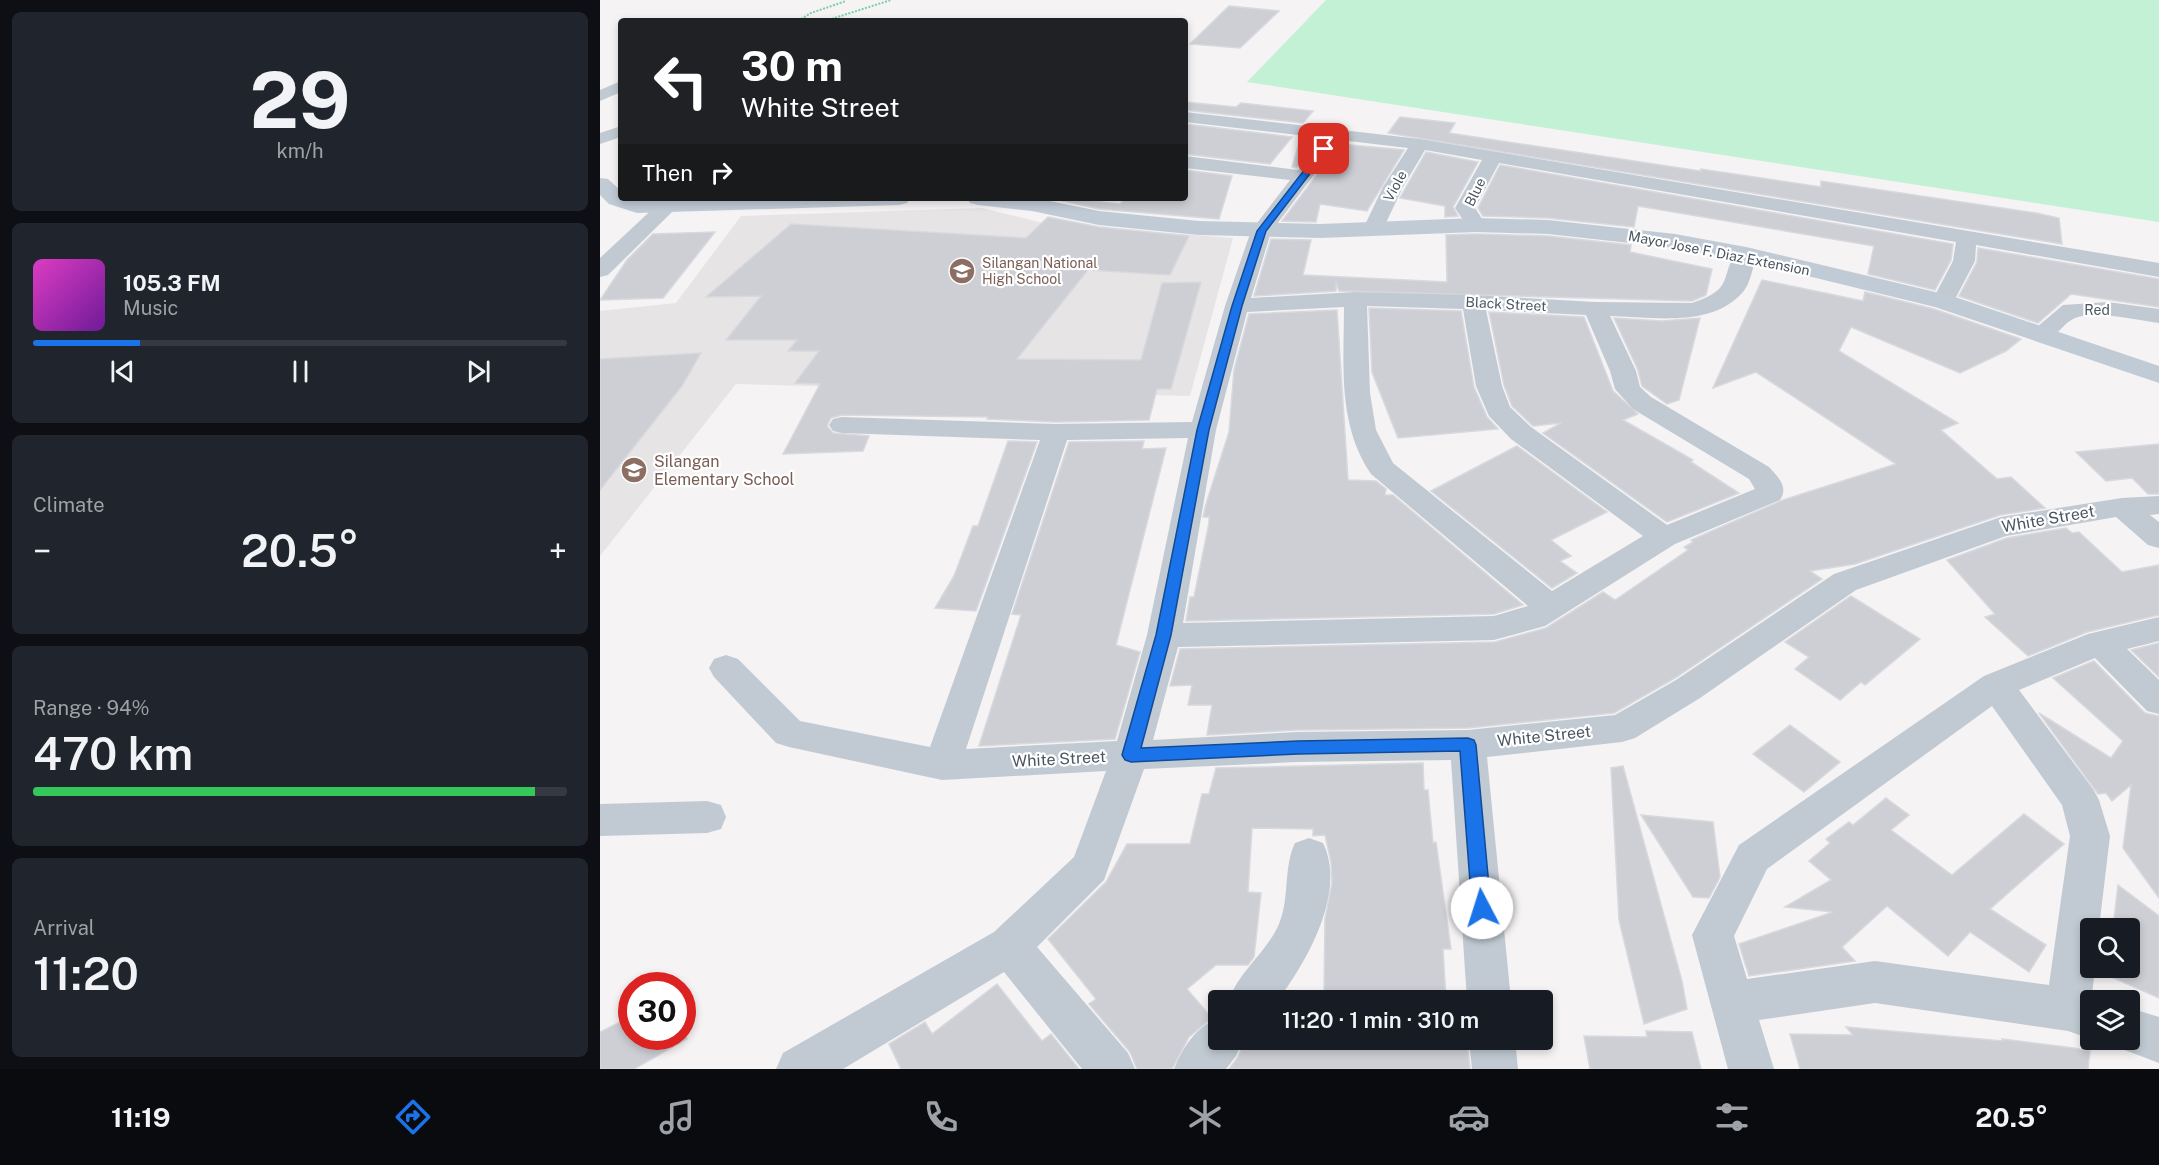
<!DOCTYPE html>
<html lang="en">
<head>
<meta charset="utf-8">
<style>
	:root { --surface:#171b24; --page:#20242c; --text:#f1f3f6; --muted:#9ea1a6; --line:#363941; --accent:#1a73e8 }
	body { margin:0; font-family:"Public Sans",sans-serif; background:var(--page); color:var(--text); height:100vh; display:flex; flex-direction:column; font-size:22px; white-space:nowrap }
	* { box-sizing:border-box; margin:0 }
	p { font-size:20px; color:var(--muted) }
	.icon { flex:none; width:33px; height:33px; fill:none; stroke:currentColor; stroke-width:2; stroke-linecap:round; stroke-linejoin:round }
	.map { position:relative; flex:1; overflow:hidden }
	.sheet { display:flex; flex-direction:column; gap:12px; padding:12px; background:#0d0f14; width:600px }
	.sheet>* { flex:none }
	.top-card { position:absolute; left:18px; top:18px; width:570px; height:183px; border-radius:6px; box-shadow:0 3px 9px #0003; background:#202124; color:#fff; overflow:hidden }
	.fabs { position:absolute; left:1480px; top:918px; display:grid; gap:12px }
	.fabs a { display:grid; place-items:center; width:60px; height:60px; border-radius:6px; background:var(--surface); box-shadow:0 3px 9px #0003; font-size:30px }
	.speed { position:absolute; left:18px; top:972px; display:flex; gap:12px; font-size:30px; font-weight:700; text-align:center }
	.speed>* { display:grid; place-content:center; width:78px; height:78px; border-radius:50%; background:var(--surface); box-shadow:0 3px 9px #0003; line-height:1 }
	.speed .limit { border:9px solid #d22; background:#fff; color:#111 }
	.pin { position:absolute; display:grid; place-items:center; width:51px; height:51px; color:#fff; margin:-26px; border-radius:12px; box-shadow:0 3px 9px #0006 }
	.me { position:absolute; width:66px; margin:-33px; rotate:355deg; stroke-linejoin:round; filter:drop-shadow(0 0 4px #0008) }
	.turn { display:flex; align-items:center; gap:21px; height:126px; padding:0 24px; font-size:27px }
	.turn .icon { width:78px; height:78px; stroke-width:2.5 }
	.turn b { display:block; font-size:42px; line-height:51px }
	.then { display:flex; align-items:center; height:57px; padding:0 24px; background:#0003; gap:12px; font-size:22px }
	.big { font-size:45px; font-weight:600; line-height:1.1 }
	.sheet .card { flex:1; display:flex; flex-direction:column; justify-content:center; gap:9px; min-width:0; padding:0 21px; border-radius:9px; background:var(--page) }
	.sheet .dial { align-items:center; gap:0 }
	.dial b { font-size:78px; line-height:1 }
	.song { display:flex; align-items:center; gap:18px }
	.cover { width:72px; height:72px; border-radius:9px; background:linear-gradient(135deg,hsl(310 70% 55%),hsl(280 70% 35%)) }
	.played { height:6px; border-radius:3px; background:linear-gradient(90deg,var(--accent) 20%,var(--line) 20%) }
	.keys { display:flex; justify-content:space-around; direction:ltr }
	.heat { display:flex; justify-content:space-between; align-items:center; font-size:33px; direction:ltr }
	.charge { height:9px; border-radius:4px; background:linear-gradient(90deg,#34c759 94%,var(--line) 0) }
	.trip { position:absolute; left:608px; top:990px; width:345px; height:60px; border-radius:6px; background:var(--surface); box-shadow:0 3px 9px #0003; font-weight:600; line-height:60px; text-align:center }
	.tab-bar { display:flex; height:96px; justify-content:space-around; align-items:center; background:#090b0e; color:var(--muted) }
	.tab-bar .icon { width:42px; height:42px }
	.tab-bar .on { color:var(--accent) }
	.tab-bar b { font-size:27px; color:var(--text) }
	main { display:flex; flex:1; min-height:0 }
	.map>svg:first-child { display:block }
</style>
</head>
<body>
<main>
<section class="sheet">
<div class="card dial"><b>29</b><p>km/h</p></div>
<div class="card">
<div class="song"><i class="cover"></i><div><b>105.3 FM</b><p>Music</p></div></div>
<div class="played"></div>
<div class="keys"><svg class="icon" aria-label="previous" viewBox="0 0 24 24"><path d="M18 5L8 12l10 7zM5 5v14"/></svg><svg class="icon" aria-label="pause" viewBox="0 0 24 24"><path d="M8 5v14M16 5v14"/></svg><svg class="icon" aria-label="next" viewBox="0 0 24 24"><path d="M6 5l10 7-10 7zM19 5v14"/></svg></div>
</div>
<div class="card"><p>Climate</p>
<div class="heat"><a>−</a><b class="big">20.5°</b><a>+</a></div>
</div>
<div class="card"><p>Range · 94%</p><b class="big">470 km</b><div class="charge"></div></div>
<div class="card"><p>Arrival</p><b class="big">11:20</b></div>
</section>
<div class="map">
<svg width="1559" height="1069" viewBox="0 0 1559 1069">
	<rect width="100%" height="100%" fill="#f5f3f3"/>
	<path fill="#e6e4e5" d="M 382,208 L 447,224 L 633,238 L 590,396 L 136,384 L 0,556 L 0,311 L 76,303 L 141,216 Z"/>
	<path fill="#c3f1d5" d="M 726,0 L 1559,0 L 1559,222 L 647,82 Z"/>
	<g fill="#cdcfd5" stroke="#d7d9de" stroke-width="1.5">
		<path d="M 629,6 L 679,11 L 640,48 L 590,44 Z"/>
		<path d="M 585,102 L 636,107 L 641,103 L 713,111 L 703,123 L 585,110 Z"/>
		<path d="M 800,117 L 855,123 L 849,133 L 1100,171 L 1101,169 L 1221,187 L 1221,181 L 1436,213 L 1459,218 L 1462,244 L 788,133 Z"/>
		<path d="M 585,124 L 692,137 L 670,164 L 585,154 Z"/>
		<path d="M 700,140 L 717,141 L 697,168 L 692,167 Z"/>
		<path d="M 740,144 L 804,150 L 767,211 L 720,204 L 716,222 L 682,221 Z"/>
		<path d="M 826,152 L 878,162 L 853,207 L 858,216 L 845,217 L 845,206 L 800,198 Z"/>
		<path d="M 900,165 L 1353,244 L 1351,260 L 1335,290 L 1268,274 L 1274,246 L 1038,206 L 1034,227 L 948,218 L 883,216 L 878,208 Z"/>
		<path d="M 585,170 L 632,176 L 619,219 L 499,209 L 463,201 L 469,198 L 520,204 L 526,198 L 585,198 Z"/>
		<path d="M 448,217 L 499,227 L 589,236 L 570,275 L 488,270 L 417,359 L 541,360 L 562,283 L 601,282 L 571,389 L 557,389 L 549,420 L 456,422 L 387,419 L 388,417 L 242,415 L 231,418 L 227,426 L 233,433 L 269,436 L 263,451 L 183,454 L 220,384 L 195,383 L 219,351 L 188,351 L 197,340 L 126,340 L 161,296 L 106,297 L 191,224 L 426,238 Z"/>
		<path d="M 115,232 L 63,298 L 0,300 L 27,260 L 53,234 Z"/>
		<path d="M 876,234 L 948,236 L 1031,245 L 1030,252 L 1112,269 L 1106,295 L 1092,301 L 739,291 L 736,282 L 736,291 L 654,296 L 671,239 L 711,240 L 703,275 L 847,282 L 846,235 Z"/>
		<path d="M 1378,248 L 1559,279 L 1559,307 L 1471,294 L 1438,323 L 1359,296 L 1377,262 Z"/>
		<path d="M 1162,280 L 1263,301 L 1265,292 L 1334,309 L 1421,339 L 1406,351 L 1360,373 L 1251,327 L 1239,351 L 1358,423 L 1341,430 L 1397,479 L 1411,477 L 1445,508 L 1400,515 L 1255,564 L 1210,571 L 1222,579 L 1075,678 L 1014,713 L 868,728 L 697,730 L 607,735 L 612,705 L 588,705 L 592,685 L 570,686 L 580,649 L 895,642 L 946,628 L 1003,592 L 1015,600 L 1088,550 L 1084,547 L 1093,542 L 1091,540 L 1183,500 L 1296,464 L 1156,372 L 1113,388 Z"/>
		<path d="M 769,308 L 861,311 L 874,387 L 887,417 L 898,429 L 798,438 L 772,372 Z"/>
		<path d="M 737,310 L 748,480 L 776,481 L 786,489 L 785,495 L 793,495 L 923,605 L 894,614 L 586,621 L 590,597 L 594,597 L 609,523 L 609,517 L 603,517 L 606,504 L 629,432 L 634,370 L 649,314 Z"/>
		<path d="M 889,312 L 984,317 L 1013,391 L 1038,414 L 1023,420 L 1093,460 L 1091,462 L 1139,493 L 1067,522 L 943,433 L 961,423 L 933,426 L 912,406 L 904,385 Z"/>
		<path d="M 1014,318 L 1062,321 L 1100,318 L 1079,400 L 1067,404 L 1042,386 L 1038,370 Z"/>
		<path d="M 101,353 L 82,386 L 0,490 L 0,359 Z"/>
		<path d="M 408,441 L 437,442 L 376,611 L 335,608 L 354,576 L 373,526 L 378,526 Z"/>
		<path d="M 544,441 L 542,449 L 566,448 L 516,645 L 540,652 L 515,739 L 379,746 L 421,615 L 412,614 L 469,442 Z"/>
		<path d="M 1559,444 L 1559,494 L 1548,494 L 1532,478 L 1506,481 L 1476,452 Z"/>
		<path d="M 917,446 L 1007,512 L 951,540 L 971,556 L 960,561 L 977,573 L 952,588 L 831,491 Z"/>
		<path d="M 1466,528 L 1472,533 L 1479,532 L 1522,572 L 1559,565 L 1559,615 L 1487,632 L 1428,656 L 1385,617 L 1395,614 L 1347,560 L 1407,538 Z"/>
		<path d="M 1251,596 L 1320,639 L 1265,685 L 1261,682 L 1240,700 L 1195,669 L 1209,657 L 1185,642 Z"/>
		<path d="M 1559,643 L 1559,677 L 1531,650 Z"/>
		<path d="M 1494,661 L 1545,713 L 1559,716 L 1559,898 L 1523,848 L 1531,785 L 1512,801 L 1506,793 L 1498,794 L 1439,713 L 1511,758 L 1523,741 L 1453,678 Z"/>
		<path d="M 1190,725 L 1240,762 L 1204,792 L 1153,754 Z"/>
		<path d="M 823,763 L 824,790 L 828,790 L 833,843 L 836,842 L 851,949 L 843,949 L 846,1000 L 700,1000 L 700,992 L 724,993 L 725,919 L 732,883 L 731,862 L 725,835 L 713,836 L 713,829 L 652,828 L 648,892 L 661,893 L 654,957 L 648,965 L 616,965 L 587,989 L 612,1018 L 589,1037 L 572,1069 L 537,1069 L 530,1052 L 489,1004 L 496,999 L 448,939 L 506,882 L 527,844 L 590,844 L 602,794 L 609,794 L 616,768 Z"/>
		<path d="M 1023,766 L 1082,981 L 1087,1009 L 1044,1024 L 1019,920 L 1011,768 Z"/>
		<path d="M 1286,798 L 1309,815 L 1291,830 L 1352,875 L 1424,814 L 1464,844 L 1390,909 L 1446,945 L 1429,972 L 1370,932 L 1348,956 L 1287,906 L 1242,947 L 1255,961 L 1149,976 L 1139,944 L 1233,912 L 1185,907 L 1231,880 L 1209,861 L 1230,843 L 1226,839 L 1249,822 L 1253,825 Z"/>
		<path d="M 1041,815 L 1113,822 L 1120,877 L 1109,898 L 1093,897 Z"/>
		<path d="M 1518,885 L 1559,916 L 1559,998 L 1507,975 L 1508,968 L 1530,968 L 1530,928 L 1513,928 Z"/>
		<path d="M 397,984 L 442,1041 L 451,1034 L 479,1069 L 301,1069 L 289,1044 L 325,1022 L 332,1034 Z"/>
		<path d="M 32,1016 L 32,1036 L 82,1036 L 82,1023 L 87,1039 L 34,1069 L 0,1069 L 0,1032 Z"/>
		<path d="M 1246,1027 L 1403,1041 L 1402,1039 L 1474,1048 L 1490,1051 L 1488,1069 L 1200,1069 L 1190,1034 L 1253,1035 Z"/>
		<path d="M 1046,1031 L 1092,1032 L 1101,1069 L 990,1069 L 984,1036 L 1047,1037 Z"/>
		<path d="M 645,1040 L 867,1040 L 870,1069 L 629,1069 L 638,1057 Z"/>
	</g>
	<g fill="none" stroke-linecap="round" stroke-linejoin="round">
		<g stroke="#7ad0a6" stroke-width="2" stroke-dasharray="2 1.5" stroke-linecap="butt">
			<path d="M 198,21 L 211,13 L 246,1"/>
			<path d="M 225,21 L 291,0"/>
		</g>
		<g fill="#c1cad2" fill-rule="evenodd">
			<path d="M 21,81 L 21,92 L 0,101 L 0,90 Z"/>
			<path d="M 585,112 L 820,139 L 1559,263 L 1559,277 L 1376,245 L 1375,261 L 1354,301 L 1351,306 L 1343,308 L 1335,306 L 1332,301 L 1353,261 L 1356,242 L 899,163 L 875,208 L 886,225 L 883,229 L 876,231 L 869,229 L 855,208 L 882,160 L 825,150 L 803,187 L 783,229 L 780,233 L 773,235 L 766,233 L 763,229 L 783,187 L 808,148 L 740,140 L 671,232 L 651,298 L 755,292 L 873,295 L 995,302 L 1092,303 C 1136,288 1118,279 1138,249 L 1146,248 L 1154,249 L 1157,254 C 1153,265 1151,284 1142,293 C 1111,328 1052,317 1010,316 L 1036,371 L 1040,387 L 1051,397 L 1169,467 C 1178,477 1189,487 1180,500 L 1075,544 L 945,626 L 894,640 L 578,647 L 553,740 L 697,732 L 868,730 L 1015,715 L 1076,680 L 1234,574 L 1401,517 L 1522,498 L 1559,496 L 1559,514 L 1550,515 L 1559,522 L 1559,548 L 1548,545 L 1516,517 L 1406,536 L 1256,590 L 1100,698 L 1035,738 L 1022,742 L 887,757 L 911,1000 L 867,1000 L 851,760 L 697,762 L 544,769 L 504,880 L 437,947 L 528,1053 L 535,1069 L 482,1069 L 404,972 L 243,1069 L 176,1069 L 183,1053 L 394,932 L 474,857 L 506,771 L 342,780 L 189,747 L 176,743 L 114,677 L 109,668 L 114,659 L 126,655 L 138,659 L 200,721 L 330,747 L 440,440 L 242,433 L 233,431 L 229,425 L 233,419 L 242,417 L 456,424 L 592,422 L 625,306 L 651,231 L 690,180 L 585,168 L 585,156 L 698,170 L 723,138 L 585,122 ZM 767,306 L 863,309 L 876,386 L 889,416 L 911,439 L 1043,536 L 952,591 L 793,463 L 776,430 L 770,393 ZM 744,307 C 744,364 737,424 771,474 L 928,606 L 894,616 L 583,623 L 616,430 L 647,312 ZM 886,310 L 986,315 L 1010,371 L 1015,389 L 1033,409 L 1149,479 L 1155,489 L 1067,525 L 931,427 L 910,407 L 902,386 ZM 588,438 L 547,635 L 517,741 L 366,749 L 467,440 Z"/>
			<path d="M 21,126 L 21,137 L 0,144 L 0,133 Z"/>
			<path d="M 67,200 L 74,202 L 77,206 L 74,210 L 8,275 L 0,277 L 0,258 L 60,202 Z"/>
			<path d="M 1508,302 L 1559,309 L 1559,323 C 1536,320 1501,311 1478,317 C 1460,322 1458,344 1434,338 L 1430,333 L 1463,305 Z"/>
			<path d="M 1559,617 L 1559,641 L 1527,649 L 1559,680 L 1559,714 L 1547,711 L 1495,658 L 1419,690 L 1493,789 L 1499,800 L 1510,836 L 1499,928 L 1491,928 L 1491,968 L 1495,968 L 1492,995 L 1504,1000 L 1491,1000 L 1491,1039 L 1468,1031 L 1275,1003 L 1159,1020 L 1174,1069 L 1128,1069 L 1092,935 L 1139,845 L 1384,676 L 1488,634 ZM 1392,706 L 1462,805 L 1470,836 L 1449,985 L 1275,961 L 1147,979 L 1134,936 L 1167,869 Z"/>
			<path d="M 107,801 L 121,805 L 126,817 L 121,829 L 107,833 L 0,836 L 0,804 Z"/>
			<path d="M 709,838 L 723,843 C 747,892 707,961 678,1000 L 629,1000 C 639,971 667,952 679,924 C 690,898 683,868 695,843 Z"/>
			<path d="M 1530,1008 L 1559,1017 L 1559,1063 L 1514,1046 L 1511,1040 L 1530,1040 Z"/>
			<path d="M 618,1018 L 618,1040 L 643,1040 L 636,1056 L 626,1069 L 574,1069 C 583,1047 596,1027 618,1018 Z"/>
			<path d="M 869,1040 L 915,1040 L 918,1069 L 872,1069 Z"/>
		</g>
		<g fill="#c1cbd6" fill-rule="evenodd">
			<path d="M 0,178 L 8,179 L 21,191 L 21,198 L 39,199 L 310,198 L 307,203 L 299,205 L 37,213 L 9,204 L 0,195 Z"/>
			<path d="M 367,198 L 435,198 L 499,211 L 599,221 L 720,224 L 876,218 L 948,220 L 1075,234 L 1146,247 L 1352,296 L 1559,366 L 1559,383 L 1335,307 L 1146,261 L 1075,248 L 948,234 L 876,232 L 720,238 L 599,235 L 499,225 L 432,211 L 378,205 L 370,203 Z"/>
		</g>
	</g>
	<path fill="#1a73e8" stroke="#114b97" stroke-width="1.5" d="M 722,147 L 729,149 L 666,231 L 642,306 L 609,430 L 571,635 L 541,748 L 698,741 L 868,738 L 874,740 L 876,745 L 891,908 L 888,914 L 882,916 L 875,914 L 872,908 L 860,751 L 698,754 L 531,762 L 525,760 L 522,755 L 556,635 L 597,430 L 632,306 L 657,231 Z"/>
	<defs>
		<symbol id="school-disc" viewBox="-11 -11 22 22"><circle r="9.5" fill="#8d6e63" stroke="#fff"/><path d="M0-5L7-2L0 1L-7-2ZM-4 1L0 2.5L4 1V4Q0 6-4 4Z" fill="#fff"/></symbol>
	</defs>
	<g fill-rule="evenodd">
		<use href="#school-disc" x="347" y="256" width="30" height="30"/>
		<use href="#school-disc" x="19" y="455" width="30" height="30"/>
	</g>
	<g text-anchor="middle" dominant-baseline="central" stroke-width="4.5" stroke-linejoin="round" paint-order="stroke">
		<g font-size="14" fill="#4a5661" stroke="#fff">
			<text transform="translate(795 186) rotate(-61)">Viole</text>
			<text transform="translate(875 192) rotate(-64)">Blue</text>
			<text transform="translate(1119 253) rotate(11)">Mayor Jose F. Diaz Extension</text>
			<text transform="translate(906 304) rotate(3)">Black Street</text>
			<text x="1497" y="310">Red</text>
		</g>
		<g font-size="14" fill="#785e54" stroke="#fff" text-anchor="start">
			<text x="382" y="263">Silangan National<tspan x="382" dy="16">High School</tspan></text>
		</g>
		<g font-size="16" fill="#785e54" stroke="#fff" text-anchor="start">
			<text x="54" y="461">Silangan<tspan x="54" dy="18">Elementary School</tspan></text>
		</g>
		<g font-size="16" fill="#4a5661" stroke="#fff">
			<text transform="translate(1448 519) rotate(-10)">White Street</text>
			<text transform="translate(944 736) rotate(-6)">White Street</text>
			<text transform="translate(459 759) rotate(-3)">White Street</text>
		</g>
	</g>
</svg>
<div class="fabs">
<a><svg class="icon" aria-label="search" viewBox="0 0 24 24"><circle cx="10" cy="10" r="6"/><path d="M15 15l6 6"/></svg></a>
<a><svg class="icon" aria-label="layers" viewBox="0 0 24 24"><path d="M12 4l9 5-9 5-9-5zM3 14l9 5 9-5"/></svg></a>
</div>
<div class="speed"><div class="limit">30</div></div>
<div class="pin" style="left:724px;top:149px;background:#d93025"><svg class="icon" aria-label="arrive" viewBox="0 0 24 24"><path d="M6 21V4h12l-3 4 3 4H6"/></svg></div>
<svg class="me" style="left:882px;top:908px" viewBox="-20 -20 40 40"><circle r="19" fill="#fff"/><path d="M0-13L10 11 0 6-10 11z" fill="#1a73e8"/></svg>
<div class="trip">11:20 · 1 min · 310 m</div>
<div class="top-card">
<div class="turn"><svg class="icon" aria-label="left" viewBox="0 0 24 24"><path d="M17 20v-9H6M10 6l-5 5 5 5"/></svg><div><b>30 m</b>White Street</div></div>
<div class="then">Then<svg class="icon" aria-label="right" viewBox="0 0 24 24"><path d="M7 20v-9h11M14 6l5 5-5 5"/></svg></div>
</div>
</div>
</main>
<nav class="tab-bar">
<b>11:19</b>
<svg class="icon on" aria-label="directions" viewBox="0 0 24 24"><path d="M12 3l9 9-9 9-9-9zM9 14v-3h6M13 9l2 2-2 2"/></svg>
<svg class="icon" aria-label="music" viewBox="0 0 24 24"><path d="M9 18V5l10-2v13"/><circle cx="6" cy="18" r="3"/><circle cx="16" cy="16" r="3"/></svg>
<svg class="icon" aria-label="phone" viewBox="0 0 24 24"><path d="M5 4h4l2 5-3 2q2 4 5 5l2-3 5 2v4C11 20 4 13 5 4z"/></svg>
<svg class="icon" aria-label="climate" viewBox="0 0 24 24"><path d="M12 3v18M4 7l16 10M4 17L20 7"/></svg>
<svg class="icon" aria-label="car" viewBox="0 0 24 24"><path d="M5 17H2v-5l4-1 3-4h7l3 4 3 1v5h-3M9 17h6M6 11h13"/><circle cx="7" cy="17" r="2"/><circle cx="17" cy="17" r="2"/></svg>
<svg class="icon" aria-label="filters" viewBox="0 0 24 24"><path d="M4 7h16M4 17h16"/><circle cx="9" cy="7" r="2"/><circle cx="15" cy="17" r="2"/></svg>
<b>20.5°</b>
</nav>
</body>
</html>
